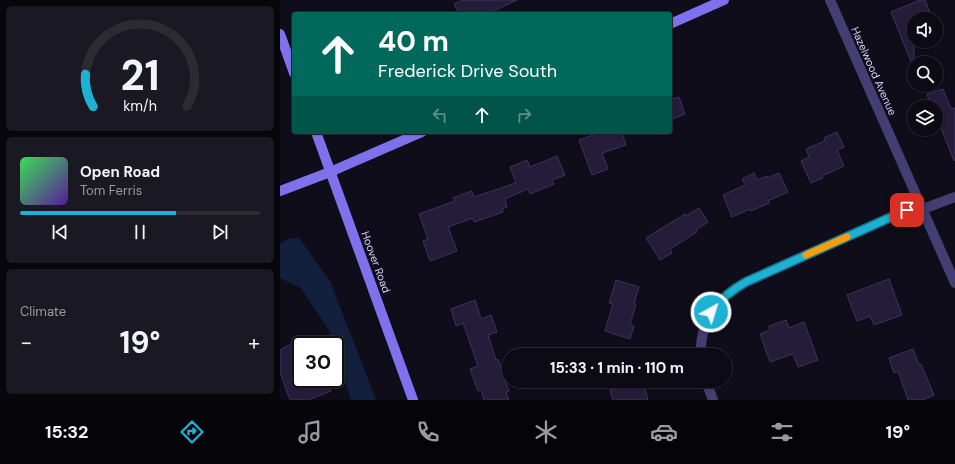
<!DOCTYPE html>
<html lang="en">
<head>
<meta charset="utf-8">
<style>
	:root { --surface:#0c0a14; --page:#1a1822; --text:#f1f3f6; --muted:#9a9aa0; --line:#2c2b34; --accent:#1db1d3 }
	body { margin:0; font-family:"DM Sans",sans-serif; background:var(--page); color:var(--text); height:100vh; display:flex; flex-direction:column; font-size:15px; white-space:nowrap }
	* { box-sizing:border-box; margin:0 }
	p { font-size:13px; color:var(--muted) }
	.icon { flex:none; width:22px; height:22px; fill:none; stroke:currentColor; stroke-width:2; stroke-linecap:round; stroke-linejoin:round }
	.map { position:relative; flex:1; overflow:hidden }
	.panel { display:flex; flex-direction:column; gap:6px; padding:6px; background:#07060b; width:280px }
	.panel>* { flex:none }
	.banner { position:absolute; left:12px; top:12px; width:380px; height:122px; border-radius:4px; box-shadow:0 1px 3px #0004,0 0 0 1px var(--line); background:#00695c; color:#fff; overflow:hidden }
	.controls { position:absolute; left:627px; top:12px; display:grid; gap:8px }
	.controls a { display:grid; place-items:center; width:36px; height:36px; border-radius:50%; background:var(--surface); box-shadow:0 1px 3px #0004,0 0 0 1px var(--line); font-size:20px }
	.speed { position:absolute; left:12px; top:336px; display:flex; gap:8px; font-size:20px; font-weight:700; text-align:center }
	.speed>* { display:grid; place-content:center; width:52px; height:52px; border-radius:50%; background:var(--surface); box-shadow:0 1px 3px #0004,0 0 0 1px var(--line); line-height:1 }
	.speed .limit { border:2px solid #111; border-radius:6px; background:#fff; color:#111 }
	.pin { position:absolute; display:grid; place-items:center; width:34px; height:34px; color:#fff; margin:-17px; border-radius:8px; box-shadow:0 2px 6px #0006 }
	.me { position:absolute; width:44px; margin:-22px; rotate:39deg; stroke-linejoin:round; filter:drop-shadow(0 0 3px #0008) }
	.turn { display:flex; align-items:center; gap:14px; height:84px; padding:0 20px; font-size:18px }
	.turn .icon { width:52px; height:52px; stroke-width:2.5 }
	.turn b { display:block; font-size:28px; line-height:34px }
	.lanes { display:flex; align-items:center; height:38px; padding:0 20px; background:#0003; justify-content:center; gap:20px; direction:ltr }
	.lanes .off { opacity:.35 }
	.big { font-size:30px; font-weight:700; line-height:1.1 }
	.panel .tile { flex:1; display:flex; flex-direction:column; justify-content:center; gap:6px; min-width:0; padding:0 14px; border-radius:6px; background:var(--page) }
	.panel .dial { align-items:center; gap:0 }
	.dial svg { height:104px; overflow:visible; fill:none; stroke:var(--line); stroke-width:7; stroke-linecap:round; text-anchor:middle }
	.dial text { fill:var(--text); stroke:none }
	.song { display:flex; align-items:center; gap:12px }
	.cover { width:48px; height:48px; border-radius:6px; background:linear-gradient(135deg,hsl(130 70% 55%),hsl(270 70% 35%)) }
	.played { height:4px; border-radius:2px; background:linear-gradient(90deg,var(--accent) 65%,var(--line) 65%) }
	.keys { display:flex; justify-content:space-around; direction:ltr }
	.heat { display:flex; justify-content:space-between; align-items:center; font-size:22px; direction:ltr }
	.trip { position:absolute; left:222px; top:348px; width:230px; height:40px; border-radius:20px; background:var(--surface); box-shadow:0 1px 3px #0004,0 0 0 1px var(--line); font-weight:700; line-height:40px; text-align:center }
	.menu { display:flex; height:64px; justify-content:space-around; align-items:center; background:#050408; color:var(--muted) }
	.menu .icon { width:28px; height:28px }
	.menu .on { color:var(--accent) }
	.menu b { font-size:18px; color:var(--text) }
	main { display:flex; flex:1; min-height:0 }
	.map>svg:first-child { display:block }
</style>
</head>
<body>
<main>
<section class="panel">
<div class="tile dial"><svg viewBox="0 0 100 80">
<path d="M14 69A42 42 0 1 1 86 69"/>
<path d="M14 69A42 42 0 0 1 8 44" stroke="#1db1d3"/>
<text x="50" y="56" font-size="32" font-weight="700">21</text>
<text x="50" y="72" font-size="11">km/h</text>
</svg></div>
<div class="tile">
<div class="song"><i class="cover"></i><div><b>Open Road</b><p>Tom Ferris</p></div></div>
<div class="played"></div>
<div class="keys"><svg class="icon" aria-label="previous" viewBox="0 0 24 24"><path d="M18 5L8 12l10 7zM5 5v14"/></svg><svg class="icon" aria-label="pause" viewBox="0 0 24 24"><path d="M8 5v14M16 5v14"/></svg><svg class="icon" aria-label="next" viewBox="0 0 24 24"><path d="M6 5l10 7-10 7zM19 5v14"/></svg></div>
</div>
<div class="tile"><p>Climate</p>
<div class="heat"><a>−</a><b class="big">19°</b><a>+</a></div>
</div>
</section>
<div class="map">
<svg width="675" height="400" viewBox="0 0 675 400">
	<rect width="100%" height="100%" fill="#100d1a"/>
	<path fill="#13203d" d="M 19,238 L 50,281 L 96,400 L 71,400 L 55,349 L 55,345 L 54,345 L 49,330 L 21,288 L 0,278 L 0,244 L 8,239 Z"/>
	<g fill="#241c38" stroke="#3f3161">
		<path d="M 183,0 L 237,0 L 207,14 L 179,14 L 174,4 Z"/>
		<path d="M 640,0 L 645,0 L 650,13 L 634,19 L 634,69 L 611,12 Z"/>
		<path d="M 663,89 L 671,109 L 675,108 L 675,160 L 674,161 L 656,115 L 656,107 L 651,107 L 647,94 Z"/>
		<path d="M 399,97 L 405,114 L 390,120 L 390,100 Z"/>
		<path d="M 322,132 L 342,132 L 346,145 L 322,153 L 328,169 L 312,175 L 299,140 Z"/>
		<path d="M 557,132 L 564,147 L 557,150 L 564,166 L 542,176 L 543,178 L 531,183 L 521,161 L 529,157 L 526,149 L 545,141 L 544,138 Z"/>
		<path d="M 277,156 L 285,175 L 272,180 L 274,184 L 250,194 L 248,189 L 225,199 L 227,207 L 222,209 L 223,212 L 194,222 L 193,218 L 168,227 L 177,251 L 150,261 L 143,241 L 148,239 L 139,214 L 175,201 L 173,198 L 192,191 L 194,197 L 236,183 L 230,167 L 247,160 L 250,167 Z"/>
		<path d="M 474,173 L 477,180 L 487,176 L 487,178 L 499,173 L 508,192 L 488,201 L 489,203 L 471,211 L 470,209 L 452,217 L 443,195 L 465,185 L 462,179 Z"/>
		<path d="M 419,208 L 428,222 L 416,230 L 417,232 L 390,249 L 392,253 L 380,260 L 366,238 L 405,214 L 406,216 Z"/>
		<path d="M 609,279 L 622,315 L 594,325 L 590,316 L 577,321 L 567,295 Z"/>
		<path d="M 336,280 L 359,287 L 354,303 L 356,304 L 350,325 L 354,326 L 350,339 L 325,331 L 333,304 L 329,303 Z"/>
		<path d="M 195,300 L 201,319 L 211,315 L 217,332 L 208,335 L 216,360 L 218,359 L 222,370 L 221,370 L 229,391 L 226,392 L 229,400 L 204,400 L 201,390 L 198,391 L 190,369 L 198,366 L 183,323 L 176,326 L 171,309 Z"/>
		<path d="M 506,320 L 509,328 L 524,322 L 538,360 L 518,367 L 513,354 L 490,362 L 480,334 L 490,330 L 489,326 Z"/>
		<path d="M 21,338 L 21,379 L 47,379 L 51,391 L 28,400 L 10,400 L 0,372 L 0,350 Z"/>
		<path d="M 633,349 L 639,365 L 641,364 L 654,395 L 642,400 L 628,400 L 618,371 L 614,373 L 609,358 Z"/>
		<path d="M 338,381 L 363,381 L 368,400 L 333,400 L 330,390 L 339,388 Z"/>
	</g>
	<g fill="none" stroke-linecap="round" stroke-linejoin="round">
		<g stroke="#453e73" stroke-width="10">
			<path d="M 550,0 L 675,283"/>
			<path d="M 643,209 L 675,197"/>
			<path d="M 421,355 C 419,321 438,298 466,282 L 640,204"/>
			<path d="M 426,381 L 433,400"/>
		</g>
		<g stroke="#7f71eb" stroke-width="10">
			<path d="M 390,24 L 444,0"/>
			<path d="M 0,34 L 14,73"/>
			<path d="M 36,132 L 133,400"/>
			<path d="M 0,191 L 50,172 L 142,132"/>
		</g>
	</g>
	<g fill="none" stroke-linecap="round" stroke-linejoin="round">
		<defs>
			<path id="route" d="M 431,312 C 441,299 451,290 466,282 L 627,210"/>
		</defs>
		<use href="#route" stroke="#137389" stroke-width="10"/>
		<use href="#route" stroke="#1db1d3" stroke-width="7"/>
		<path stroke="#f59e0b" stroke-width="7" d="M 526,255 L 567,237"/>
	</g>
	<g text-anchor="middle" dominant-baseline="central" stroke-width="4" stroke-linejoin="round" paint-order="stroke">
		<g font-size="11" fill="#d6cdf8" stroke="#100d1a">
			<text transform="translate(594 71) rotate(66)">Hazelwood Avenue</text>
			<text transform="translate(96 262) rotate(70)">Hoover Road</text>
		</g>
	</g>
</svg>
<div class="controls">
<a><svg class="icon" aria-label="sound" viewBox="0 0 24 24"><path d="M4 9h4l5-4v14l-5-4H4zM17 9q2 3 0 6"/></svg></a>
<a><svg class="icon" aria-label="search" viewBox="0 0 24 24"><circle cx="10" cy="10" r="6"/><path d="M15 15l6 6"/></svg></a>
<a><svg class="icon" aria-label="layers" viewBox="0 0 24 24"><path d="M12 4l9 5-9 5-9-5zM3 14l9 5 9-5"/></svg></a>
</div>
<div class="speed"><div class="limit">30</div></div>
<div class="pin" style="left:627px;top:210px;background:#d93025"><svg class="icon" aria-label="arrive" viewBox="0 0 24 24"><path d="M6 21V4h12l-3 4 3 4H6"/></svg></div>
<svg class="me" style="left:431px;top:312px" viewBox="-20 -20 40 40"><circle r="17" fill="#1db1d3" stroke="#fff" stroke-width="3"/><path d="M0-11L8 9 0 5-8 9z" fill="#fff"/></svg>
<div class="trip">15:33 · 1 min · 110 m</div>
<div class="banner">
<div class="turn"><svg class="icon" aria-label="ahead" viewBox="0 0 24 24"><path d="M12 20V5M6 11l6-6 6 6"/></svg><div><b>40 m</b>Frederick Drive South</div></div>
<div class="lanes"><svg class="icon off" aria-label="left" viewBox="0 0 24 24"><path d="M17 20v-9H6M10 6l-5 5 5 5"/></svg><svg class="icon" aria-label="ahead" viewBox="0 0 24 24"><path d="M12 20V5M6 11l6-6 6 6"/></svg><svg class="icon off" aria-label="right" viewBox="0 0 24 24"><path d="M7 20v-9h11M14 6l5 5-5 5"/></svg></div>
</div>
</div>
</main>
<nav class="menu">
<b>15:32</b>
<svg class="icon on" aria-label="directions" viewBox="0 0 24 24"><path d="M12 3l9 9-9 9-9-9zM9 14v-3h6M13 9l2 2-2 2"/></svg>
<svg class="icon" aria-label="music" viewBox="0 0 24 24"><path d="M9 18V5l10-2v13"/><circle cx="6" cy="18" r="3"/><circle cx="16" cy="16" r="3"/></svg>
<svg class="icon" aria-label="phone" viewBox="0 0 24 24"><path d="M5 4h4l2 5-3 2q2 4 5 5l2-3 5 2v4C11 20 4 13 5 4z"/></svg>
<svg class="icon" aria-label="climate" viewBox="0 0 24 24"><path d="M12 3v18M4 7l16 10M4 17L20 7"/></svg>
<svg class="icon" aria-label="car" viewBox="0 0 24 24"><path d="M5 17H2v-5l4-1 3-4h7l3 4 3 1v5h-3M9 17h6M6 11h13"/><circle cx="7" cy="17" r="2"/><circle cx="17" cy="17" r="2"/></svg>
<svg class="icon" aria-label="filters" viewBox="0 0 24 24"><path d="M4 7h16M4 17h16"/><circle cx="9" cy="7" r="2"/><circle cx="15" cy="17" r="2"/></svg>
<b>19°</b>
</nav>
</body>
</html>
